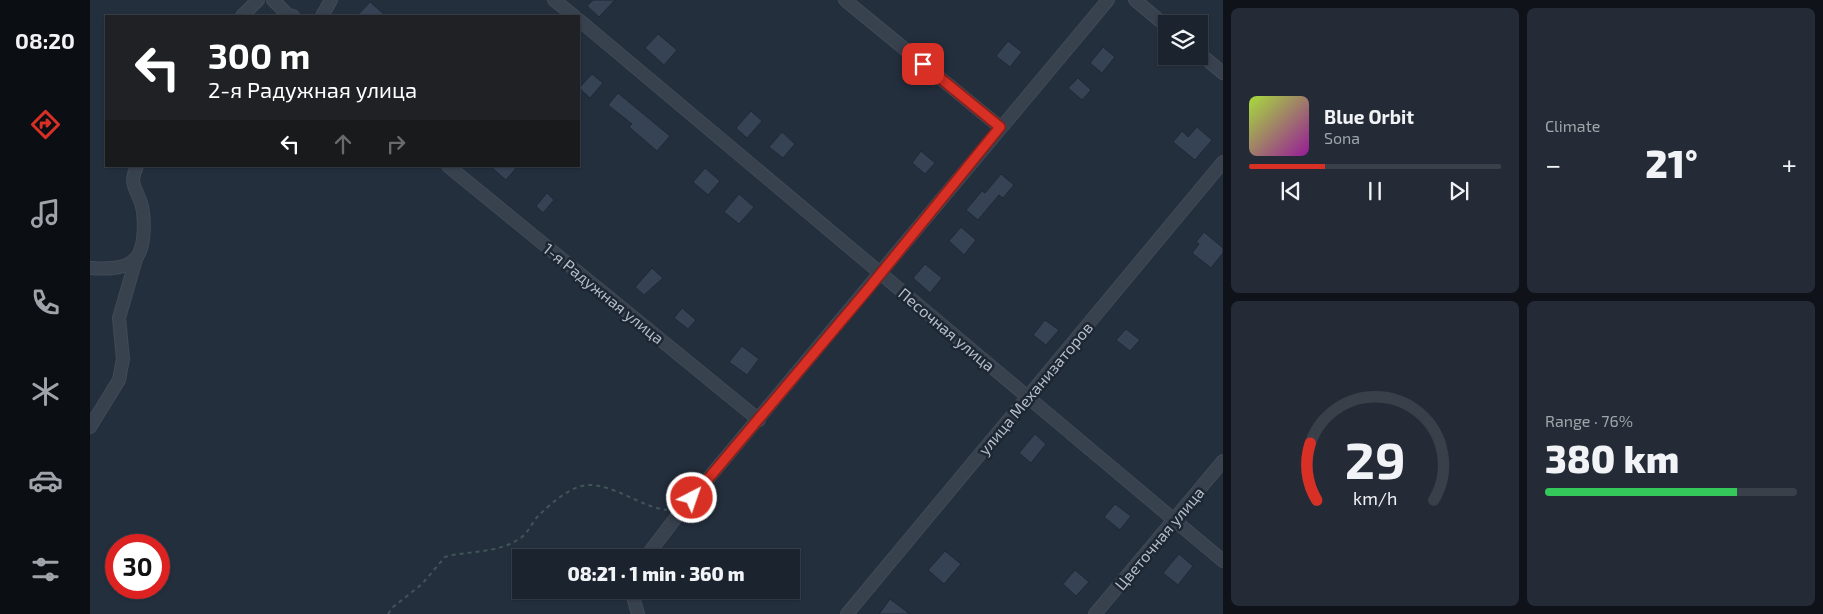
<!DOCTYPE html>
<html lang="en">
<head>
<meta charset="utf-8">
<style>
	:root { --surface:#1b232e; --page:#242b36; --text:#f1f3f6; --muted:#a0a4aa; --line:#39404a; --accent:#d93025 }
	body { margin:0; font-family:"Exo 2",sans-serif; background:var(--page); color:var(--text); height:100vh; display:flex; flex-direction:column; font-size:19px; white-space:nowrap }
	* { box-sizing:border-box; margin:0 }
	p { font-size:16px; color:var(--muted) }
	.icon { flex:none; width:28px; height:28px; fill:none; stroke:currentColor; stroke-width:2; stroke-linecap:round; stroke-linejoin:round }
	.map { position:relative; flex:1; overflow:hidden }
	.sheet { display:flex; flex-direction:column; gap:8px; padding:8px; background:#0f1319; width:600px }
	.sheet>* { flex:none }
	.top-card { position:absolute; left:15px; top:15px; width:475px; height:152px; border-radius:0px; box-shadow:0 1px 4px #0004,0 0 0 1px var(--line); background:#202124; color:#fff; overflow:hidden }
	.controls { position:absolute; left:1068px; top:15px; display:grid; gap:10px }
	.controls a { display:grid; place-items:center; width:50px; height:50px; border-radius:0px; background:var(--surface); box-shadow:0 1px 4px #0004,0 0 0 1px var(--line); font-size:25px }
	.speed { position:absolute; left:15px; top:534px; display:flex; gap:10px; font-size:25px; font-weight:700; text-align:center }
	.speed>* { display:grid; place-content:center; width:65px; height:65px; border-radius:50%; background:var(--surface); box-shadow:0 1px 4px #0004,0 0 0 1px var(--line); line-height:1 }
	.speed .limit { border:8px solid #d22; background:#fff; color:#111 }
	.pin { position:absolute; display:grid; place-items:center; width:42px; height:42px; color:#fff; margin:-21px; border-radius:10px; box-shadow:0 2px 8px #0006 }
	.me { position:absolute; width:55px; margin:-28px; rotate:41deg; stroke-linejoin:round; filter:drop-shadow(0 0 4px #0008) }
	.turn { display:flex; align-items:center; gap:18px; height:105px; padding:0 20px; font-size:22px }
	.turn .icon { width:65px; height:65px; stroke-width:2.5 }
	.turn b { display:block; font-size:35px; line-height:42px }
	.lanes { display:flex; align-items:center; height:48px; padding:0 20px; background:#0003; justify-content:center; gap:25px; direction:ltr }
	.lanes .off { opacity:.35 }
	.big { font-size:38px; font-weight:800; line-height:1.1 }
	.sheet .widget { flex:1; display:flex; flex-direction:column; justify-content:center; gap:8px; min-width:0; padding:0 18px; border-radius:8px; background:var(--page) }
	.sheet .dial { align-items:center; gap:0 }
	.dial svg { height:130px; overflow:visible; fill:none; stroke:var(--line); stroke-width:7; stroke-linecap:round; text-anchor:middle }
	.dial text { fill:var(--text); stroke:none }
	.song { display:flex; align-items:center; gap:15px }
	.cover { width:60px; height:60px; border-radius:8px; background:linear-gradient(135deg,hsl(80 70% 55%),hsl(300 70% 35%)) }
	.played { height:5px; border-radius:2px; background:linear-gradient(90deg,var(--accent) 30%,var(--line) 30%) }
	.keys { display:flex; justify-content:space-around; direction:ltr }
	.heat { display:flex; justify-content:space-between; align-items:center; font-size:28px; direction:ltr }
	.charge { height:8px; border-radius:4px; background:linear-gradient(90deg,#34c759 76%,var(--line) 0) }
	.sheet .tiles { flex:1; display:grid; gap:8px; grid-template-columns:repeat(2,1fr) }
	.trip { position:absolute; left:422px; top:549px; width:288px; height:50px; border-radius:0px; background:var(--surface); box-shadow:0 1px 4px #0004,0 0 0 1px var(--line); font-weight:800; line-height:50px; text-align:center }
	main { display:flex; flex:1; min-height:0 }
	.dock { display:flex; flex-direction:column; width:90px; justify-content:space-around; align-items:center; background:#0b0e12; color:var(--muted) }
	.dock .icon { width:35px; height:35px }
	.dock .active { color:var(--accent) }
	.dock b { font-size:22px; color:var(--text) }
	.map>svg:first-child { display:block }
</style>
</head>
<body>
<main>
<nav class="dock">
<b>08:20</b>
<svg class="icon active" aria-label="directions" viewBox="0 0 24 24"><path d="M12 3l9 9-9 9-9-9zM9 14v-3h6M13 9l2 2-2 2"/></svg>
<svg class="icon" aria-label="music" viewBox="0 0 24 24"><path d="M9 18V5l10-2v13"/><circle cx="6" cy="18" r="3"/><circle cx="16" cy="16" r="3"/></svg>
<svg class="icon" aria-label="phone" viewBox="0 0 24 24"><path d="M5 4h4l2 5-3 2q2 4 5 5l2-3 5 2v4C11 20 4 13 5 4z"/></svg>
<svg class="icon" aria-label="climate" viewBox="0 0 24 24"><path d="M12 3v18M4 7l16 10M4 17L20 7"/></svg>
<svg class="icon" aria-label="car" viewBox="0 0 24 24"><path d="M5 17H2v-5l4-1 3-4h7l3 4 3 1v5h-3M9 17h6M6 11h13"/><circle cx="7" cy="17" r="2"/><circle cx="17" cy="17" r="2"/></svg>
<svg class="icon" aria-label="filters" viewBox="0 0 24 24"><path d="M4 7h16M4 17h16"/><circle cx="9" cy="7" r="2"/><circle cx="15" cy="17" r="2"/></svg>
</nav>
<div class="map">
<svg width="1133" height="614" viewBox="0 0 1133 614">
	<rect width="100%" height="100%" fill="#242f3e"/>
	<g fill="#364354" stroke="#1f2835">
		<path d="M 503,0 L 525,0 L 509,17 L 497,6 Z"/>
		<path d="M 280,2 L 296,16 L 267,16 Z"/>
		<path d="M 568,34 L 587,50 L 574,65 L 555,48 Z"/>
		<path d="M 918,41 L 932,52 L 920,67 L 906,56 Z"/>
		<path d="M 1013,47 L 1025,57 L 1012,73 L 1000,63 Z"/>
		<path d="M 502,74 L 513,83 L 500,98 L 489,88 Z"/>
		<path d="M 988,78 L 1001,90 L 992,100 L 978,88 Z"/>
		<path d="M 528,93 L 580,136 L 567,151 L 539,127 L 542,124 L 518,105 Z"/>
		<path d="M 661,111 L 672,121 L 657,138 L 646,128 Z"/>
		<path d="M 1107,127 L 1122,140 L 1105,160 L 1083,142 L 1092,131 L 1098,137 Z"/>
		<path d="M 692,132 L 705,144 L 693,158 L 679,147 Z"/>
		<path d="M 831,151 L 845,163 L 835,174 L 822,163 Z"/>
		<path d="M 400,166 L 428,166 L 416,180 Z"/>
		<path d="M 615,168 L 630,181 L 618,195 L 603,182 Z"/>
		<path d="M 911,174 L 924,185 L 913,198 L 909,195 L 888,220 L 876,210 L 892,191 L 895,193 Z"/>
		<path d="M 457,193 L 464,200 L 453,213 L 446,206 Z"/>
		<path d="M 649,194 L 664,207 L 649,224 L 634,212 Z"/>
		<path d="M 871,227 L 886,240 L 874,255 L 859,241 Z"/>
		<path d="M 1114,232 L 1133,248 L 1133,253 L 1121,268 L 1102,253 L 1109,244 L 1106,242 Z"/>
		<path d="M 835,264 L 852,278 L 840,293 L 823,278 Z"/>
		<path d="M 562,268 L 573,278 L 554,295 L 545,287 Z"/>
		<path d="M 592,308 L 606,320 L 598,329 L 584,318 Z"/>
		<path d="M 955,320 L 969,330 L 956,345 L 943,335 Z"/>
		<path d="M 1036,329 L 1050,340 L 1040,351 L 1026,340 Z"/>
		<path d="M 652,346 L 669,359 L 657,375 L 639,362 Z"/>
		<path d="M 945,434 L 956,444 L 941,463 L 929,453 Z"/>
		<path d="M 1025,504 L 1041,516 L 1030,530 L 1014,517 Z"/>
		<path d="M 855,551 L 871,564 L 854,584 L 838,570 Z"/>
		<path d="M 1089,554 L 1103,566 L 1088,585 L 1073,573 Z"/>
		<path d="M 985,570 L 999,582 L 986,596 L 973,584 Z"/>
		<path d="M 800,599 L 820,614 L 789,614 Z"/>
	</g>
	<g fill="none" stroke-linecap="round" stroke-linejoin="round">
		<defs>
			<g id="minor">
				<path d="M 183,0 L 198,15 L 203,16"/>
				<path d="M 464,0 L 484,16"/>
				<path d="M 755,0 L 910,127"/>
				<path d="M 1045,0 L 1076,26"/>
				<path d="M 152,16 L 168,0"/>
				<path d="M 232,16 L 241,0"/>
				<path d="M 489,20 L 1133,561"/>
				<path d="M 1109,53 L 1133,73"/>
				<path d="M 358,166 L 669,420"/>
				<path d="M 0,268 C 13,269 35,270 45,259 C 56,249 55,216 51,203 C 45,185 39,185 47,166"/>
				<path d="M 0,427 L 29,380 L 33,359 L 29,318 L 46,259"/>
				<path d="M 555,558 L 591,511 L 1018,0"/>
				<path d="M 541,590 L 548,614"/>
				<path d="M 757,614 L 1133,162"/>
				<path d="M 1005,614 L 1133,461"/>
			</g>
		</defs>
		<use href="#minor" stroke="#414a57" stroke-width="14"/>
		<path stroke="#3f5557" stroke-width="2" stroke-dasharray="4 4" stroke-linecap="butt" d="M 298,614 L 303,607 L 332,584 L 355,557 C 380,550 406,554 429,539 C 438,534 442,522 449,515 C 462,503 482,484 501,485 C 529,487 551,507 577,510"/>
		<use href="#minor" stroke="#38414e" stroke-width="12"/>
	</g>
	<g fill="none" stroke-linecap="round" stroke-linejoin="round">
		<defs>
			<path id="route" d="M 602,498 L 779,288 L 910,127 L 833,64"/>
		</defs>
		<use href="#route" stroke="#8d1f18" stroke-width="12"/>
		<use href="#route" stroke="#d93025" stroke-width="9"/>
	</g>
	<g text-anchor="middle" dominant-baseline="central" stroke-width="5" stroke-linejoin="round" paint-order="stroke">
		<g font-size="16" fill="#b4bcc9" stroke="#1d2633">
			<text transform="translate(514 293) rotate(39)">1-я Радужная улица</text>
			<text transform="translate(857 329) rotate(40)">Песочная улица</text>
			<text transform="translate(945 388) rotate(-50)">улица Механизаторов</text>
			<text transform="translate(1069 538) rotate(-50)">Цветочная улица</text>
		</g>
	</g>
</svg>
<div class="controls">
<a><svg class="icon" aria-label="layers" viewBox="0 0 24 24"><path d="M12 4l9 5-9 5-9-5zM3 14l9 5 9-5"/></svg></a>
</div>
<div class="speed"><div class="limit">30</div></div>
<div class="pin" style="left:833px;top:64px;background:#d93025"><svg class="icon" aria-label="arrive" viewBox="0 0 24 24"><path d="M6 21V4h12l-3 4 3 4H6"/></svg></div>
<svg class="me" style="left:602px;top:498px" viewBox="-20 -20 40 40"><circle r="17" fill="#d93025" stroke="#fff" stroke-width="3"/><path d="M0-11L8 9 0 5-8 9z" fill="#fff"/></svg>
<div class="trip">08:21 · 1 min · 360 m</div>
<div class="top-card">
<div class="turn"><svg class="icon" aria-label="left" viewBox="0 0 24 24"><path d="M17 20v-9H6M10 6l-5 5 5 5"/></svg><div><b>300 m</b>2-я Радужная улица</div></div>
<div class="lanes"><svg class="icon" aria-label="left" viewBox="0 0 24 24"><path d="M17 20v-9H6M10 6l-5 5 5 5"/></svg><svg class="icon off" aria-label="ahead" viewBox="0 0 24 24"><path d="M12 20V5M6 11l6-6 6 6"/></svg><svg class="icon off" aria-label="right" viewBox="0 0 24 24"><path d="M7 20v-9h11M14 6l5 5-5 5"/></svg></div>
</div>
</div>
<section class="sheet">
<div class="tiles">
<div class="widget">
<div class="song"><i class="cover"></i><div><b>Blue Orbit</b><p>Sona</p></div></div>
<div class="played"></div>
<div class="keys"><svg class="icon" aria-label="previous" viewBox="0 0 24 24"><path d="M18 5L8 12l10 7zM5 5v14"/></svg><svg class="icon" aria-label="pause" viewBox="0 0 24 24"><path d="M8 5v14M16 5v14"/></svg><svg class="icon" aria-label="next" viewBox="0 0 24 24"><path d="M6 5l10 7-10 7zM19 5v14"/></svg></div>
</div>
<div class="widget"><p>Climate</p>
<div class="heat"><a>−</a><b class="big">21°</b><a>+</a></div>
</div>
<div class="widget dial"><svg viewBox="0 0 100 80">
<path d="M14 69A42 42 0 1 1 86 69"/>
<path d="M14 69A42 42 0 0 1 10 34" stroke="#d93025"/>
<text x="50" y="56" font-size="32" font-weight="700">29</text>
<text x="50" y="72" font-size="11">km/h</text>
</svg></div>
<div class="widget"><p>Range · 76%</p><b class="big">380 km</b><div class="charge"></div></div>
</div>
</section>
</main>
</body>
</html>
